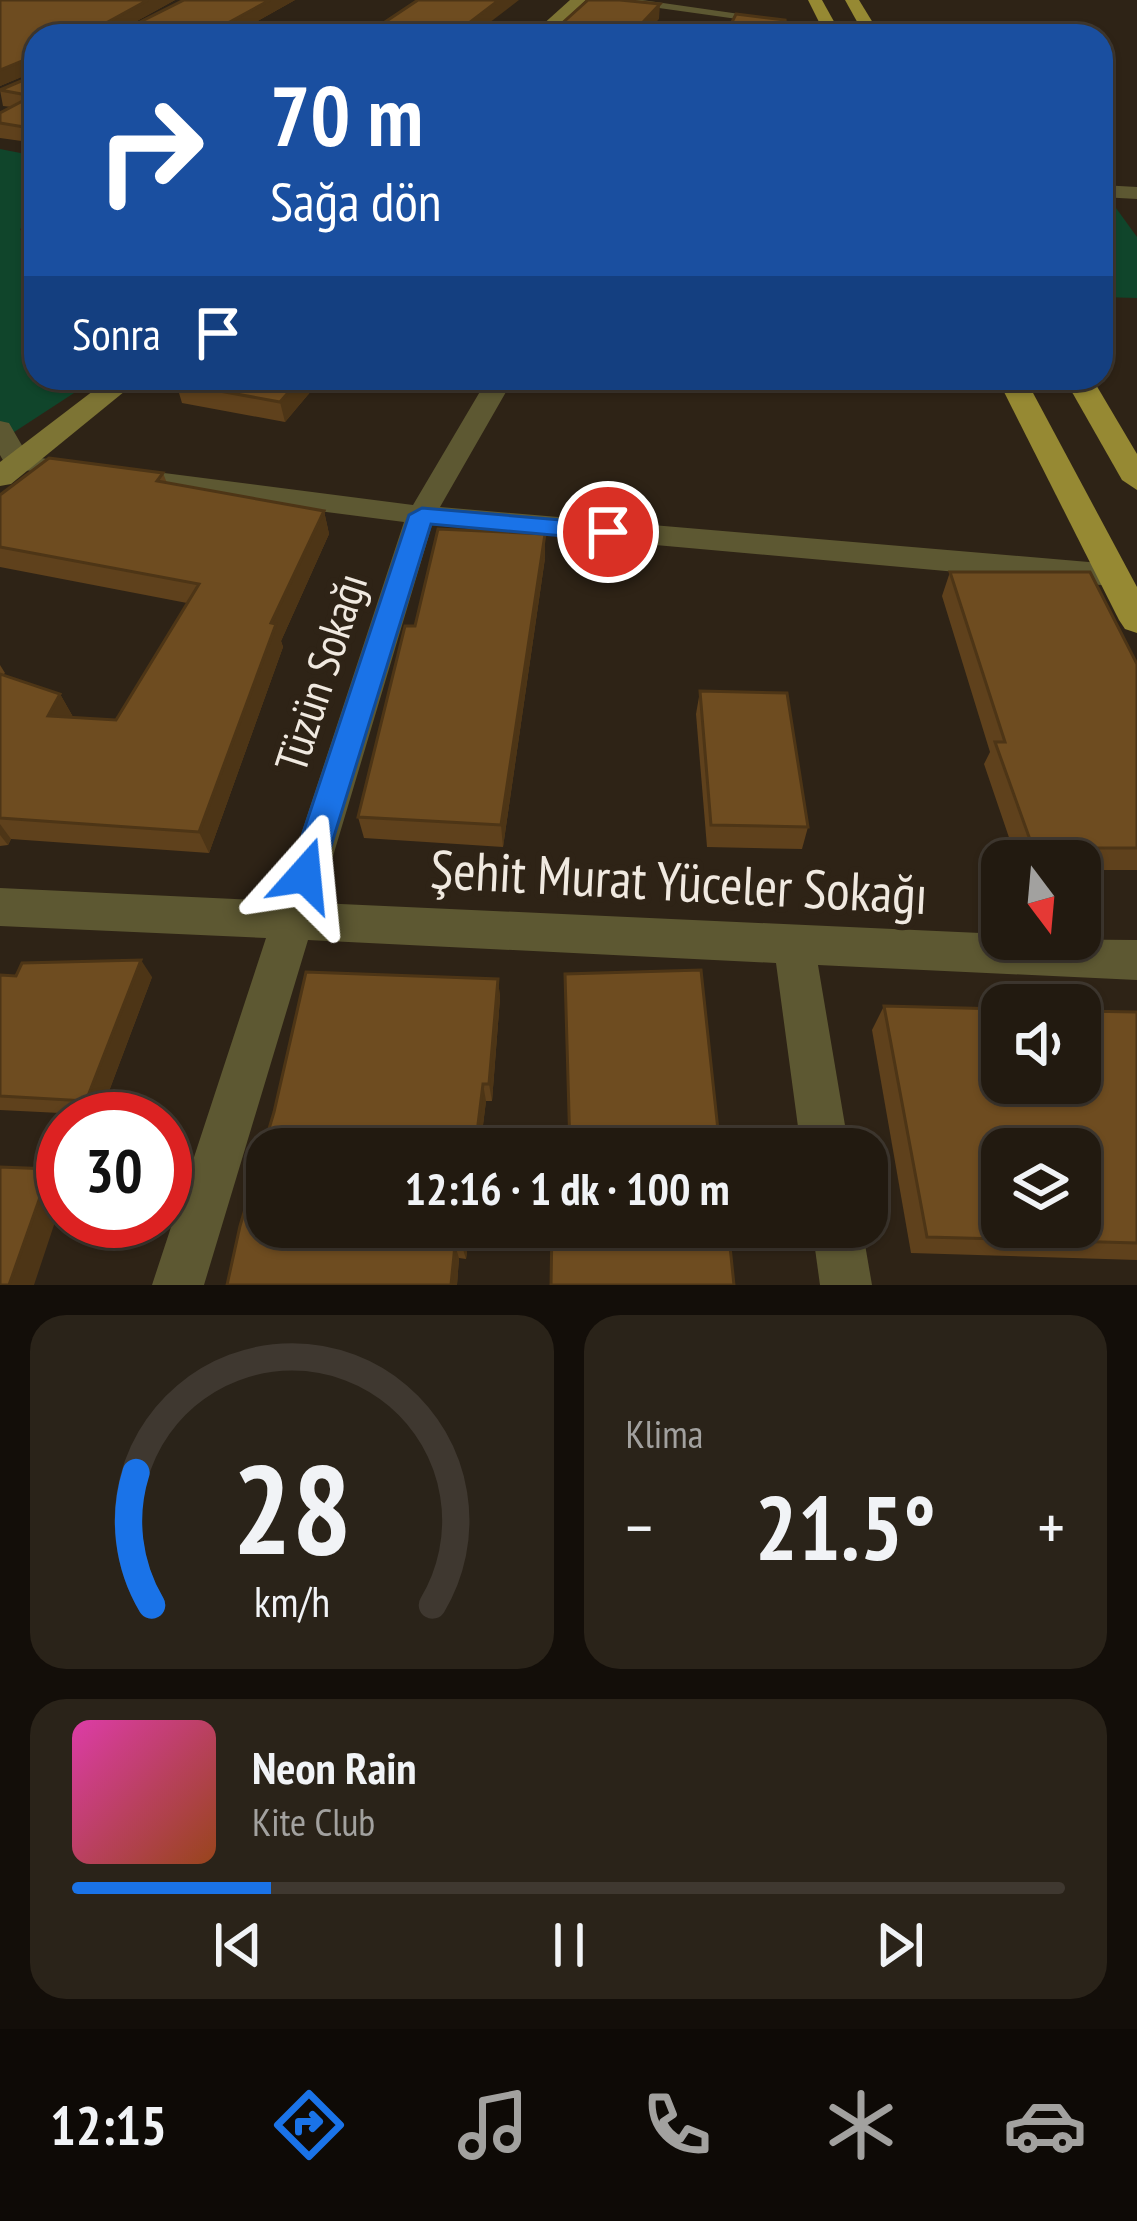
<!DOCTYPE html>
<html lang="tr">
<head>
<meta charset="utf-8">
<style>
	:root { --surface:#221a10; --page:#2a2319; --text:#f1f3f6; --muted:#a2a19f; --line:#3f3830; --accent:#1a73e8 }
	body { margin:0; font-family:"PT Sans Narrow",sans-serif; background:var(--page); color:var(--text); height:100vh; display:flex; flex-direction:column; font-size:45px; white-space:nowrap }
	* { box-sizing:border-box; margin:0 }
	p { font-size:39px; color:var(--muted) }
	.icon { flex:none; width:66px; height:66px; fill:none; stroke:currentColor; stroke-width:2; stroke-linecap:round; stroke-linejoin:round }
	.map { position:relative; height:1285px; overflow:hidden }
	.side { display:flex; flex-direction:column; gap:30px; padding:30px; background:#130e09; flex:1 }
	.side>* { flex:none }
	.top-card { position:absolute; left:24px; top:24px; width:1089px; height:366px; border-radius:36px; box-shadow:0 3px 9px #0004,0 0 0 3px var(--line); background:#1a4fa0; color:#fff; overflow:hidden }
	.needle { width:78px; rotate:164deg }
	.controls { position:absolute; left:981px; top:840px; display:grid; gap:24px }
	.controls a { display:grid; place-items:center; width:120px; height:120px; border-radius:24px; background:var(--surface); box-shadow:0 3px 9px #0004,0 0 0 3px var(--line); font-size:60px }
	.speed { position:absolute; left:36px; top:1092px; display:flex; gap:24px; font-size:60px; font-weight:700; text-align:center }
	.speed>* { display:grid; place-content:center; width:156px; height:156px; border-radius:50%; background:var(--surface); box-shadow:0 3px 9px #0004,0 0 0 3px var(--line); line-height:1 }
	.speed .limit { border:18px solid #d22; background:#fff; color:#111 }
	.pin { position:absolute; display:grid; place-items:center; width:102px; height:102px; color:#fff; margin:-51px; border:6px solid #fff; border-radius:50%; box-shadow:0 3px 12px #0007 }
	.me { position:absolute; width:132px; margin:-66px; rotate:18deg; stroke-linejoin:round; filter:drop-shadow(0 0 9px #0008) }
	.turn { display:flex; align-items:center; gap:42px; height:252px; padding:0 48px; font-size:54px }
	.turn .icon { width:156px; height:156px; stroke-width:2.5 }
	.turn b { display:block; font-size:84px; line-height:102px }
	.then { display:flex; align-items:center; height:114px; padding:0 48px; background:#0003; gap:24px; font-size:45px }
	.big { font-size:90px; font-weight:700; line-height:1.1 }
	.side .card { flex:1; display:flex; flex-direction:column; justify-content:center; gap:18px; min-width:0; padding:0 42px; border-radius:36px; background:var(--page) }
	.side .dial { align-items:center; gap:0 }
	.dial svg { height:312px; overflow:visible; fill:none; stroke:var(--line); stroke-width:7; stroke-linecap:round; text-anchor:middle }
	.dial text { fill:var(--text); stroke:none }
	.song { display:flex; align-items:center; gap:36px }
	.cover { width:144px; height:144px; border-radius:18px; background:linear-gradient(135deg,hsl(320 70% 55%),hsl(20 70% 35%)) }
	.played { height:12px; border-radius:6px; background:linear-gradient(90deg,var(--accent) 20%,var(--line) 20%) }
	.keys { display:flex; justify-content:space-around; direction:ltr }
	.heat { display:flex; justify-content:space-between; align-items:center; font-size:66px; direction:ltr }
	.side .tiles { flex:1; display:grid; gap:30px; grid-template-columns:1fr 1fr }
	.card:last-child { grid-column:span 2 }
	.trip { position:absolute; left:246px; top:1128px; width:642px; height:120px; border-radius:36px; background:var(--surface); box-shadow:0 3px 9px #0004,0 0 0 3px var(--line); font-weight:700; line-height:120px; text-align:center }
	.menu { display:flex; height:192px; justify-content:space-around; align-items:center; background:#0e0a06; color:var(--muted) }
	.menu .icon { width:84px; height:84px }
	.menu .current { color:var(--accent) }
	.menu b { font-size:54px; color:var(--text) }
	.map>svg:first-child { display:block }
</style>
</head>
<body>
<div class="map">
<svg width="1137" height="1285" viewBox="0 0 1137 1285">
	<rect width="100%" height="100%" fill="#2e2316"/>
	<g fill="#10452b">
		<path d="M 0,149 L 36,156 L 36,218 L 20,229 L 36,254 L 36,378 L 97,378 L 5,438 L 0,428 Z"/>
		<path d="M 1101,207 L 1116,208 L 1137,237 L 1137,298 L 1101,297 Z"/>
	</g>
	<g fill="none" stroke-linecap="round" stroke-linejoin="round">
		<g fill="#5d5832" fill-rule="evenodd">
			<path d="M 602,0 L 642,0 L 836,28 L 829,32 Z"/>
			<path d="M 1101,185 L 1137,187 L 1137,199 L 1101,197 Z"/>
			<path d="M 488,378 L 514,378 L 440,507 L 1112,564 L 1127,575 L 1112,586 L 432,525 L 319,903 L 1002,934 L 1002,939 L 1137,940 L 1137,980 L 818,965 L 849,1149 L 801,1149 L 776,963 L 308,940 L 204,1285 L 152,1285 L 266,938 L 0,926 L 0,888 L 279,901 L 404,522 L 125,486 L 111,477 L 125,468 L 413,505 Z"/>
			<path d="M 0,421 L 9,423 L 28,456 L 60,461 L 60,473 L 8,469 L 0,455 Z"/>
			<path d="M 812,1227 L 862,1227 L 872,1285 L 820,1285 Z"/>
		</g>
		<g fill="#7d7434" fill-rule="evenodd">
			<path d="M 570,0 L 586,0 L 548,36 L 530,36 Z"/>
			<path d="M 110,378 L 141,378 L 11,484 L 0,486 L 0,462 Z"/>
		</g>
		<g fill="#968933" fill-rule="evenodd">
			<path d="M 808,0 L 822,0 L 842,36 L 826,36 Z"/>
			<path d="M 845,0 L 859,0 L 881,36 L 865,36 Z"/>
			<path d="M 997,378 L 1025,378 L 1137,587 L 1137,633 L 1125,629 L 1119,620 Z"/>
			<path d="M 1064,378 L 1092,378 L 1137,454 L 1137,490 L 1122,480 Z"/>
		</g>
	</g>
	<g fill="#5f411c">
		<path d="M 0,0 L 175,0 L 126,27 L 130,27 L 184,0 L 295,0 L 231,36 L 36,36 L 36,143 L 0,138 L 0,113 L 12,107 L 3,106 L 0,90 L 33,76 L 33,72 L 0,86 Z"/>
		<path d="M 322,378 L 285,422 L 182,403 L 176,383 Z"/>
		<path d="M 163,473 L 167,483 L 324,511 L 329,534 L 281,641 L 283,647 L 209,853 L 11,839 L 8,845 L 0,846 L 0,665 L 5,673 L 3,675 L 60,694 L 73,717 L 116,720 L 187,603 L 0,567 L 0,495 Z"/>
		<path d="M 545,558 L 503,847 L 364,838 L 358,817 L 415,626 Z"/>
		<path d="M 950,572 L 1137,664 L 1137,870 L 1080,870 L 1080,861 L 1017,861 L 984,764 L 990,752 L 942,596 Z"/>
		<path d="M 700,691 L 808,827 L 802,849 L 707,847 L 696,714 Z"/>
		<path d="M 306,972 L 498,979 L 500,998 L 492,1101 L 486,1101 L 480,1149 L 267,1149 L 267,1227 L 470,1227 L 466,1259 L 459,1258 L 457,1285 L 227,1285 L 240,1226 L 274,1112 Z"/>
		<path d="M 0,975 L 152,977 L 100,1115 L 0,1110 Z"/>
		<path d="M 884,1006 L 1137,1012 L 1137,1260 L 911,1253 L 872,1030 Z"/>
	</g>
	<g fill="#4d3516">
		<path d="M 148,0 L 175,0 L 112,35 L 108,22 Z"/>
		<path d="M 270,0 L 295,0 L 231,36 L 204,36 Z"/>
		<path d="M 499,0 L 519,0 L 472,36 L 452,36 Z"/>
		<path d="M 660,4 L 659,19 L 643,36 L 630,36 Z"/>
		<path d="M 32,57 L 36,71 L 0,86 L 0,70 Z"/>
		<path d="M 301,378 L 322,378 L 285,422 L 280,402 Z"/>
		<path d="M 324,511 L 329,534 L 281,641 L 283,647 L 209,853 L 199,832 L 271,623 Z"/>
		<path d="M 545,534 L 545,558 L 503,847 L 501,825 Z"/>
		<path d="M 60,694 L 73,717 L 48,716 Z"/>
		<path d="M 0,824 L 11,839 L 8,845 L 0,835 Z"/>
		<path d="M 141,960 L 152,977 L 100,1115 L 86,1101 Z"/>
		<path d="M 498,979 L 500,998 L 492,1101 L 489,1084 Z"/>
		<path d="M 483,1084 L 486,1101 L 480,1149 L 475,1149 Z"/>
		<path d="M 50,1169 L 63,1180 L 63,1198 L 34,1285 L 9,1285 Z"/>
		<path d="M 465,1227 L 470,1227 L 466,1259 L 462,1246 Z"/>
		<path d="M 455,1245 L 459,1258 L 457,1285 L 451,1285 Z"/>
	</g>
	<g fill="#6e4c20" stroke="#4d3516" stroke-width="3" fill-rule="evenodd">
		<path d="M 0,0 L 148,0 L 108,22 L 112,27 L 130,27 L 184,0 L 270,0 L 204,36 L 36,36 L 36,129 L 0,123 L 0,113 L 32,96 L 0,90 L 33,76 L 32,57 L 0,70 Z"/>
		<path d="M 418,0 L 499,0 L 452,36 L 364,36 Z"/>
		<path d="M 588,0 L 620,0 L 660,4 L 630,36 L 548,36 Z"/>
		<path d="M 736,14 L 785,20 L 783,36 L 725,36 Z"/>
		<path d="M 181,378 L 301,378 L 280,402 L 176,383 Z"/>
		<path d="M 49,458 L 163,473 L 157,481 L 324,511 L 271,623 L 276,624 L 199,832 L 0,818 L 0,674 L 60,694 L 48,716 L 116,720 L 199,584 L 0,547 L 0,495 Z"/>
		<path d="M 438,529 L 545,534 L 501,825 L 358,817 L 405,626 L 415,626 Z"/>
		<path d="M 950,572 L 1090,572 L 1137,664 L 1137,848 L 1033,848 L 995,742 L 1005,742 Z"/>
		<path d="M 700,691 L 787,693 L 808,827 L 711,825 Z"/>
		<path d="M 141,960 L 86,1101 L 0,1096 L 0,975 L 16,976 L 22,963 Z"/>
		<path d="M 701,970 L 720,1149 L 570,1149 L 565,974 Z"/>
		<path d="M 306,972 L 498,979 L 489,1084 L 483,1084 L 475,1149 L 267,1149 L 267,1227 L 465,1227 L 462,1246 L 455,1245 L 451,1285 L 227,1285 L 240,1226 L 274,1112 Z"/>
		<path d="M 884,1006 L 1002,1009 L 1002,1083 L 1080,1083 L 1080,1011 L 1137,1012 L 1137,1243 L 927,1237 ZM 1002,1149 L 1080,1149 L 1080,1227 L 1002,1227 Z"/>
		<path d="M 0,1167 L 50,1169 L 9,1285 L 0,1285 Z"/>
		<path d="M 552,1227 L 728,1227 L 734,1285 L 551,1285 Z"/>
	</g>
	<path fill="#1a73e8" stroke="#114b97" stroke-width="3" d="M 422,508 L 608,524 L 620,532 L 608,540 L 431,524 L 322,875 L 317,886 L 305,890 L 293,886 L 289,875 L 409,515 Z"/>
	<g text-anchor="middle" dominant-baseline="central" stroke-width="12" stroke-linejoin="round" paint-order="stroke">
		<g font-size="45" fill="#f0e9e0" stroke="#2e2316">
			<text transform="translate(320 672) rotate(-72)">Tüzün Sokağı</text>
		</g>
		<g font-size="54" fill="#f0e9e0" stroke="#2e2316">
			<text transform="translate(679 881) rotate(3)">Şehit Murat Yüceler Sokağı</text>
		</g>
	</g>
</svg>
<div class="controls">
<a><svg class="needle" viewBox="-14 -14 28 28"><path d="M0-13l5 13h-10z" fill="#e53935"/><path d="M0 13l5-13h-10z" fill="#a2a19f"/></svg></a>
<a><svg class="icon" aria-label="sound" viewBox="0 0 24 24"><path d="M4 9h4l5-4v14l-5-4H4zM17 9q2 3 0 6"/></svg></a>
<a><svg class="icon" aria-label="layers" viewBox="0 0 24 24"><path d="M12 4l9 5-9 5-9-5zM3 14l9 5 9-5"/></svg></a>
</div>
<div class="speed"><div class="limit">30</div></div>
<div class="pin" style="left:608px;top:532px;background:#d93025"><svg class="icon" aria-label="arrive" viewBox="0 0 24 24"><path d="M6 21V4h12l-3 4 3 4H6"/></svg></div>
<svg class="me" style="left:305px;top:875px" viewBox="-20 -20 40 40"><path d="M0-17L14 15 0 8-14 15z" fill="#1a73e8" stroke="#fff" stroke-width="4"/></svg>
<div class="trip">12:16 · 1 dk · 100 m</div>
<div class="top-card">
<div class="turn"><svg class="icon" aria-label="right" viewBox="0 0 24 24"><path d="M7 20v-9h11M14 6l5 5-5 5"/></svg><div><b>70 m</b>Sağa dön</div></div>
<div class="then">Sonra<svg class="icon" aria-label="arrive" viewBox="0 0 24 24"><path d="M6 21V4h12l-3 4 3 4H6"/></svg></div>
</div>
</div>
<section class="side">
<div class="tiles">
<div class="card dial"><svg viewBox="0 0 100 80">
<path d="M14 69A42 42 0 1 1 86 69"/>
<path d="M14 69A42 42 0 0 1 10 35" stroke="#1a73e8"/>
<text x="50" y="56" font-size="32" font-weight="700">28</text>
<text x="50" y="72" font-size="11">km/h</text>
</svg></div>
<div class="card"><p>Klima</p>
<div class="heat"><a>−</a><b class="big">21.5°</b><a>+</a></div>
</div>
<div class="card">
<div class="song"><i class="cover"></i><div><b>Neon Rain</b><p>Kite Club</p></div></div>
<div class="played"></div>
<div class="keys"><svg class="icon" aria-label="previous" viewBox="0 0 24 24"><path d="M18 5L8 12l10 7zM5 5v14"/></svg><svg class="icon" aria-label="pause" viewBox="0 0 24 24"><path d="M8 5v14M16 5v14"/></svg><svg class="icon" aria-label="next" viewBox="0 0 24 24"><path d="M6 5l10 7-10 7zM19 5v14"/></svg></div>
</div>
</div>
</section>
<nav class="menu">
<b>12:15</b>
<svg class="icon current" aria-label="directions" viewBox="0 0 24 24"><path d="M12 3l9 9-9 9-9-9zM9 14v-3h6M13 9l2 2-2 2"/></svg>
<svg class="icon" aria-label="music" viewBox="0 0 24 24"><path d="M9 18V5l10-2v13"/><circle cx="6" cy="18" r="3"/><circle cx="16" cy="16" r="3"/></svg>
<svg class="icon" aria-label="phone" viewBox="0 0 24 24"><path d="M5 4h4l2 5-3 2q2 4 5 5l2-3 5 2v4C11 20 4 13 5 4z"/></svg>
<svg class="icon" aria-label="climate" viewBox="0 0 24 24"><path d="M12 3v18M4 7l16 10M4 17L20 7"/></svg>
<svg class="icon" aria-label="car" viewBox="0 0 24 24"><path d="M5 17H2v-5l4-1 3-4h7l3 4 3 1v5h-3M9 17h6M6 11h13"/><circle cx="7" cy="17" r="2"/><circle cx="17" cy="17" r="2"/></svg>
</nav>
</body>
</html>
